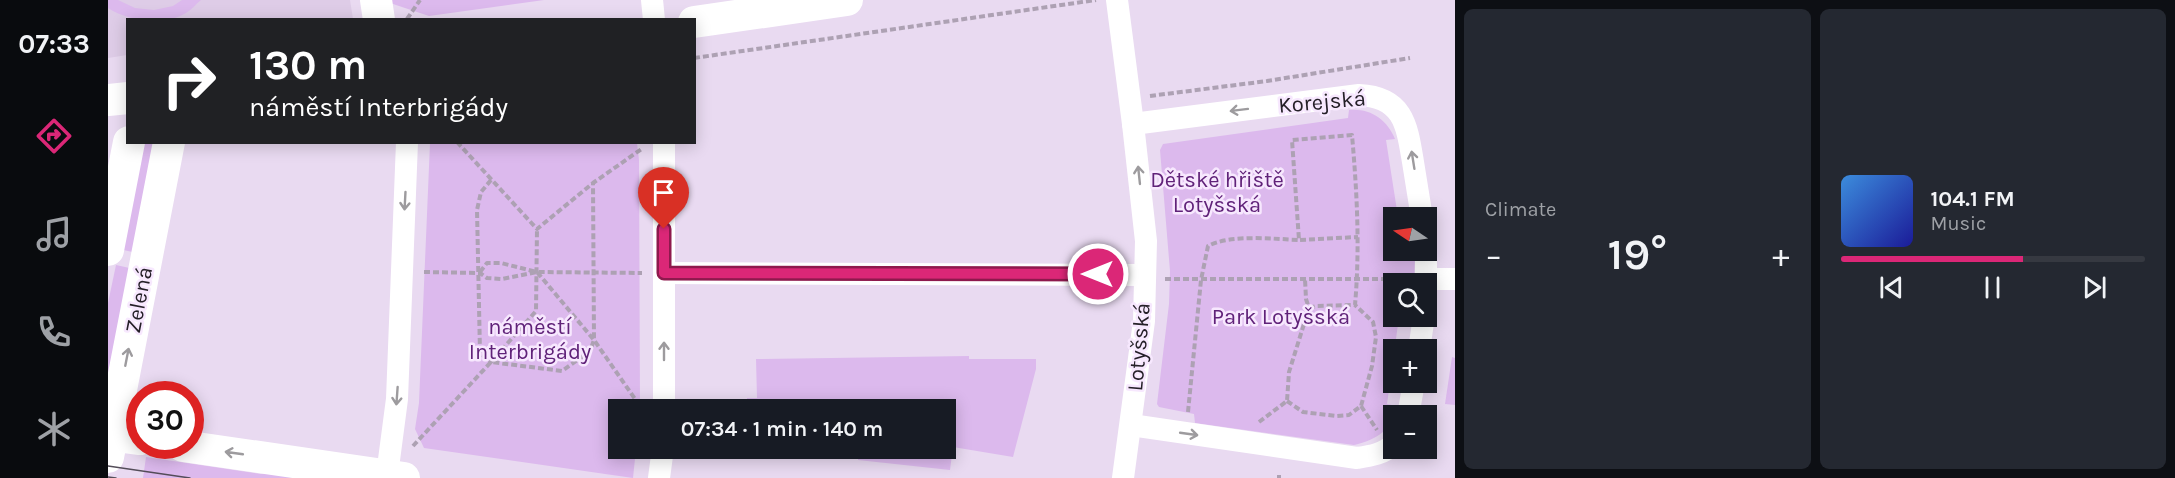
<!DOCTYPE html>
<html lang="en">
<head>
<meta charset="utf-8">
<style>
	:root { --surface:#171b24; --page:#242831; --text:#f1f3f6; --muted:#9ea1a6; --line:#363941; --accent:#db2777 }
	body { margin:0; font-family:Karla,sans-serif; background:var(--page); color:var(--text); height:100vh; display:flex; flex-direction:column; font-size:22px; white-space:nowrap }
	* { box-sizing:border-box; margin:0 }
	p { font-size:20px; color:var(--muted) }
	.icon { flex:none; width:33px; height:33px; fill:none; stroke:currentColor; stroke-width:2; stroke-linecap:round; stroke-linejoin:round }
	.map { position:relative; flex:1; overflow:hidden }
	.panel { display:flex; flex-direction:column; gap:9px; padding:9px; background:#0d0f14; width:720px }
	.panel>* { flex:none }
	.banner { position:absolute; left:18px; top:18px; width:570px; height:126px; border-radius:0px; box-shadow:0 3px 15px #0003; background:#202124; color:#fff; overflow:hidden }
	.needle { width:39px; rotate:283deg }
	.tools { position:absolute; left:1275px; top:207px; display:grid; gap:12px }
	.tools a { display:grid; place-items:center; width:54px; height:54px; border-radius:0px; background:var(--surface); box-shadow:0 3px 15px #0003; font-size:30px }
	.speed { position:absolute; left:18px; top:381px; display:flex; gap:12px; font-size:30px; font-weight:700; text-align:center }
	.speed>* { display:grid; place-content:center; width:78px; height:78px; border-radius:50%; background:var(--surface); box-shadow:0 3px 15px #0003; line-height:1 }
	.speed .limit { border:9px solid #d22; background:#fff; color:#111 }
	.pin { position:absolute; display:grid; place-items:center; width:51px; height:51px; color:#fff; margin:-62px -26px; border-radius:50% 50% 50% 0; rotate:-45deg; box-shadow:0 0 6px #0007 }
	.pin .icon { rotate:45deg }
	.me { position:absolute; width:66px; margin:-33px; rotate:270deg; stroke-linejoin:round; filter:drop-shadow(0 0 4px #0008) }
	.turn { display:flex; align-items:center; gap:21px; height:126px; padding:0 24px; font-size:27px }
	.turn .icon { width:78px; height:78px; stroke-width:2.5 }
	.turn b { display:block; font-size:42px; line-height:51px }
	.big { font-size:45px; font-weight:600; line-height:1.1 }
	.panel .widget { flex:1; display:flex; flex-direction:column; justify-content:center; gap:9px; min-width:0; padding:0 21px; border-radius:9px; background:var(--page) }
	.song { display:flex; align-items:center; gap:18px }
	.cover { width:72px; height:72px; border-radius:9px; background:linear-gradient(135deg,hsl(210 70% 55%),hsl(240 70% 35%)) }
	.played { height:6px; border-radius:3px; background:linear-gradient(90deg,var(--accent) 60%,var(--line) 60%) }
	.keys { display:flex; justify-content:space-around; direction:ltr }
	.heat { display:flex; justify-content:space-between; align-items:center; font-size:33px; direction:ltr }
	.panel .tiles { flex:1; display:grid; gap:9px; grid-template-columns:repeat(2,1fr) }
	.trip { position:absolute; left:500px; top:399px; width:348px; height:60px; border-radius:0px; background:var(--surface); box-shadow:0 3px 15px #0003; font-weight:600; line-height:60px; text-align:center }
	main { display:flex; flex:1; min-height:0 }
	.tabs { display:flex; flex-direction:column; width:108px; justify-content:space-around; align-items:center; background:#090b0e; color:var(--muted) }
	.tabs .icon { width:42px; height:42px }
	.tabs .active { color:var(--accent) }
	.tabs b { font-size:27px; color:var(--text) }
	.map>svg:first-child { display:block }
</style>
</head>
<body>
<main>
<nav class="tabs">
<b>07:33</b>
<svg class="icon active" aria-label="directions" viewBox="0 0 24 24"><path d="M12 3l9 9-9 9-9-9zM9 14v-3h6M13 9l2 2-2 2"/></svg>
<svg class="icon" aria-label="music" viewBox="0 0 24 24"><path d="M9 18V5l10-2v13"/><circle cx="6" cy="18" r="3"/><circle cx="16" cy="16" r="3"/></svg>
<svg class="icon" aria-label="phone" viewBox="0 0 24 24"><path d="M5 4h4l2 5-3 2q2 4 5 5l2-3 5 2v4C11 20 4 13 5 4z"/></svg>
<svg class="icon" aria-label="climate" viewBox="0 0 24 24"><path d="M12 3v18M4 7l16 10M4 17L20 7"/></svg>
</nav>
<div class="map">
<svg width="1347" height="478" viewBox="0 0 1347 478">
	<rect width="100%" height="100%" fill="#e9daf1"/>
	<path fill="#decce7" d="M 0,0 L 242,0 L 245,19 L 20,20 L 19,55 L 0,58 Z"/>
	<g fill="#dcb9ed">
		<path d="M 0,0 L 10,0 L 27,8 L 46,10 L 65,6 L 74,0 L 93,0 C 88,4 83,10 78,13 C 57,26 19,21 0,8 Z"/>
		<path d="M 281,0 L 436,0 L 321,16 L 282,3 Z"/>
		<path d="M 1241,110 C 1262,108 1279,119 1287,139 L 1278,140 L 1290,217 L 1286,218 L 1286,250 L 1295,251 L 1296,257 L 1307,255 L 1306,283 L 1286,284 L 1286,316 L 1291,317 L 1279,404 L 1289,406 C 1285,429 1269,440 1246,445 L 1087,423 L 1086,414 L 1051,407 L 1049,404 L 1061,304 L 1062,271 L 1052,150 L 1055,144 L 1240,118 Z"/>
		<path d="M 32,143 L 51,143 L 29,253 L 11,249 Z"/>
		<path d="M 322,143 L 529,143 L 531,160 L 532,409 L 510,410 L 510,448 L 528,449 L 525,478 L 316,448 L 307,429 L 311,403 Z"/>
		<path d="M 8,265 L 26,269 L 0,396 L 0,303 Z"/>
		<path d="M 861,356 L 861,359 L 928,359 L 928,369 L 905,457 L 845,447 L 842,470 L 750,460 L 751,449 L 837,448 L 837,410 L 639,409 L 639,398 L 649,398 L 648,359 Z"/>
		<path d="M 1344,357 L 1347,358 L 1347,405 L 1337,404 Z"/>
		<path d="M 38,457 L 153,474 L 178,471 L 229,478 L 35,478 Z"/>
	</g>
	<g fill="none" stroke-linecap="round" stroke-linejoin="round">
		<g stroke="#ada1b3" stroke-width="4" stroke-dasharray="6 3" stroke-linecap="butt">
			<path d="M 299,19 L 312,0"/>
			<path d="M 586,58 L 988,0"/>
			<path d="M 1042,96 L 1159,81 L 1302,58"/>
			<path d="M 349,142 L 429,229 L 485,183 L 535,148"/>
			<path d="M 383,180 L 373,192 L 369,210 L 372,353 L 383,362 L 428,311 L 429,229"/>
			<path d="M 316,272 L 372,273 L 379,278 L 394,279 L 429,272 L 534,273"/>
			<path d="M 372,272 L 379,263 L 393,263 L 429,272 L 486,340 L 534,409"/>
			<path d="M 1057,279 L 1296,279"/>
			<path d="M 1201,308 L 1208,306 L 1247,305 C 1252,248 1249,192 1244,135 L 1184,140 L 1191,240 L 1250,237"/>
			<path d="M 1179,401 L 1195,412 L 1228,416 L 1241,415 L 1253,406 L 1264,366 L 1268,337 L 1265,322 L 1247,305"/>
			<path d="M 1253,406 L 1269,430"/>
			<path d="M 1080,412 L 1093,280 L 1100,246 C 1122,234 1167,239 1191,240"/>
			<path d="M 1151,422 L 1179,401 L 1181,372 L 1201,308 L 1198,299 L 1197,279"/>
			<path d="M 305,446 L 383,362 L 454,371 L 482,351 L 486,340 L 485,183"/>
			<path d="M 1171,478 L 1171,475"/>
		</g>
		<g stroke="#fff" stroke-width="22">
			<path d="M 544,0 L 546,20"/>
			<path d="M 1009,0 L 1025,124 L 1038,241 L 1036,321 L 1015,478"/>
			<path d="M 1025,124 L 1251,95 C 1296,97 1299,126 1305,162 C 1308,181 1311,199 1314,218"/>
			<path d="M 556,142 L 556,410"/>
			<path d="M 1318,250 L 1318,287"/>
			<path d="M 556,273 L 1037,275"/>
			<path d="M 1319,279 L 1347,279"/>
			<path d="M 1311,350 L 1316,316"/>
			<path d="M 1300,416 L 1306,382"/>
			<path d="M 1023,425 L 1249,458 C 1262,456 1276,454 1286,444"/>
			<path d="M 279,475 L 289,399 L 299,142"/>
			<path d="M 551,478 L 555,448"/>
		</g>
		<g stroke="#fff" stroke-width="32">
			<path d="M 268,0 L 271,20"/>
			<path d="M 586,22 L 739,0"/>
			<path d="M 0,100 L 20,98"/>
			<path d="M 0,250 L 21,142"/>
			<path d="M 0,435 L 32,439"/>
			<path d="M 75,446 L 296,478"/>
			<path d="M 0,457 L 61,142"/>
		</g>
		<g stroke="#544d59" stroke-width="1.5">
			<path d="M 0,466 L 82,478"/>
			<path d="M 0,477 L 8,478"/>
		</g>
	</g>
	<defs><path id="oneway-shaft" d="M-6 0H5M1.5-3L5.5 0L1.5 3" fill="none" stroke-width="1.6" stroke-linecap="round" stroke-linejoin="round" transform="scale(1.5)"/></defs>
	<g stroke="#9d9b9e">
		<use href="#oneway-shaft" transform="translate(1131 110) rotate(173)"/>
		<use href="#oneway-shaft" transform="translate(1305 160) rotate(-99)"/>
		<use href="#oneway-shaft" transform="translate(1031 175) rotate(-96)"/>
		<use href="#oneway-shaft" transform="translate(297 201) rotate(93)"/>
		<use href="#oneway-shaft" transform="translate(556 351) rotate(-90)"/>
		<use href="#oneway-shaft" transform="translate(19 357) rotate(-79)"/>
		<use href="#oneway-shaft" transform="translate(289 396) rotate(94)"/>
		<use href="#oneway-shaft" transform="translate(1081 434) rotate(8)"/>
		<use href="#oneway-shaft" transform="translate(126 453) rotate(-172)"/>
	</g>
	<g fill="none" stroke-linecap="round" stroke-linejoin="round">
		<defs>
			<path id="route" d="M 556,229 L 556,273 L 990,274"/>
		</defs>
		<use href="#route" stroke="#8e194d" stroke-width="15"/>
		<use href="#route" stroke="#db2777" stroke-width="10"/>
	</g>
	<g text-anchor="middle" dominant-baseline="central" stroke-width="5" stroke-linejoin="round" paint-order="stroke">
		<g font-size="22" fill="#252028" stroke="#f7e8fe">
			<text transform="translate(1214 102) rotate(-5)">Korejská</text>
			<text transform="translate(31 300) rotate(-79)">Zelená</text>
			<text transform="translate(1031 347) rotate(-85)">Lotyšská</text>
		</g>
		<g font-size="22" fill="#602279" stroke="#f7e8fe">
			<text x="1109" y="180">Dětské hřiště<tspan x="1109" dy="25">Lotyšská</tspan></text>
			<text x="1173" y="317">Park Lotyšská</text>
			<text x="422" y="327">náměstí<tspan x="422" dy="25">Interbrigády</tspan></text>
		</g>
	</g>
</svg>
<div class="tools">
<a><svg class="needle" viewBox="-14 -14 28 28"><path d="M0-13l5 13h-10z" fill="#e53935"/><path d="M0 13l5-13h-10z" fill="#9ea1a6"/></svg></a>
<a><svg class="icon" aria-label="search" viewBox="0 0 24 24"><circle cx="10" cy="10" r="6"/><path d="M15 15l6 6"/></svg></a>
<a>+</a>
<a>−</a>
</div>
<div class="speed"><div class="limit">30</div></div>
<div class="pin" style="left:556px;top:229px;background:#d93025"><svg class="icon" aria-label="arrive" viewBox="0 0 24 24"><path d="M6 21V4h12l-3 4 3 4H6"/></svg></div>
<svg class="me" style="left:990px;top:274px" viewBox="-20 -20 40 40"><circle r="17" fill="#db2777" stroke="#fff" stroke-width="3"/><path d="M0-11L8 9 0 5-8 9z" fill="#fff"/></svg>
<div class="trip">07:34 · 1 min · 140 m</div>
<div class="banner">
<div class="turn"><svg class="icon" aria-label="right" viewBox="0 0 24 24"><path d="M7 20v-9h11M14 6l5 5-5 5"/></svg><div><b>130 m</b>náměstí Interbrigády</div></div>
</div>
</div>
<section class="panel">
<div class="tiles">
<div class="widget"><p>Climate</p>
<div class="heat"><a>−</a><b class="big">19°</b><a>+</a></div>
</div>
<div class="widget">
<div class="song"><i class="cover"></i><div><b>104.1 FM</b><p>Music</p></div></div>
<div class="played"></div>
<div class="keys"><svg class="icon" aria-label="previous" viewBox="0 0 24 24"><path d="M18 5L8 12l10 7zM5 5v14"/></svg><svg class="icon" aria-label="pause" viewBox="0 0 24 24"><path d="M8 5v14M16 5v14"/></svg><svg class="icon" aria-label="next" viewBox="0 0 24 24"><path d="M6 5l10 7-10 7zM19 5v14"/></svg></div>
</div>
</div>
</section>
</main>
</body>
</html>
